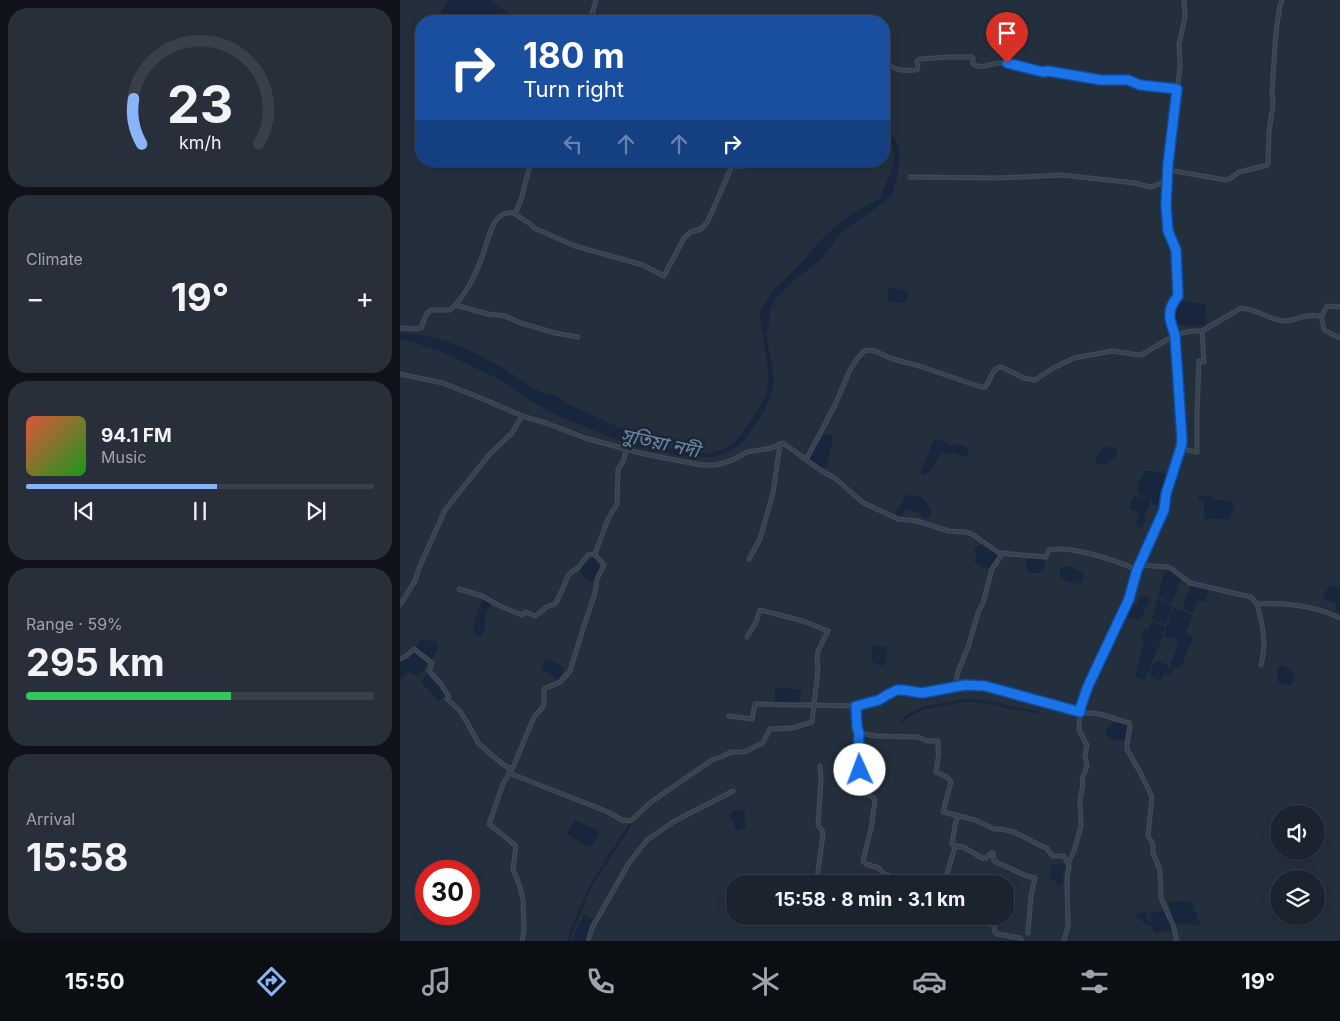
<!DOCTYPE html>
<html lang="en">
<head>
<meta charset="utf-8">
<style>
	:root { --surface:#1b232e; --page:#282f3a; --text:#f1f3f6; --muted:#a0a4aa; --line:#39404a; --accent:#8ab4f8 }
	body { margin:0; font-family:Inter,"Noto Sans Bengali",sans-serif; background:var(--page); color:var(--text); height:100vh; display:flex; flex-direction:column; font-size:19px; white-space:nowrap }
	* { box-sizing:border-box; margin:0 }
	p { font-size:16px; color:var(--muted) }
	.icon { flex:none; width:28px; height:28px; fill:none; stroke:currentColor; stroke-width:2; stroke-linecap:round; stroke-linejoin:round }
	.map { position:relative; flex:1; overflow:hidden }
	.side { display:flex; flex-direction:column; gap:8px; padding:8px; background:#0f1319; width:400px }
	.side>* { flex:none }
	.top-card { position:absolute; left:15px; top:15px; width:475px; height:152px; border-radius:20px; box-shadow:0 2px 8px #0003,0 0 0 1px var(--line); background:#1a4fa0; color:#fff; overflow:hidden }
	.tools { position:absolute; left:870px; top:805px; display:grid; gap:10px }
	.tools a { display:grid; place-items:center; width:55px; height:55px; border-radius:50%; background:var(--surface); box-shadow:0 2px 8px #0003,0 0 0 1px var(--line); font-size:25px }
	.speed { position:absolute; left:15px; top:860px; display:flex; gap:10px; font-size:25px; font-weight:700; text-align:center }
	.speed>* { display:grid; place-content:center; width:65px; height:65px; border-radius:50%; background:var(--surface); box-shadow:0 2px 8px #0003,0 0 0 1px var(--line); line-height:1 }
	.speed .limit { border:8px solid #d22; background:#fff; color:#111 }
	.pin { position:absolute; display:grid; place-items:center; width:42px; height:42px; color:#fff; margin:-51px -21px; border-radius:50% 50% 50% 0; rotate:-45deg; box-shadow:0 0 5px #0007 }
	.pin .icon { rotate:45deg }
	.me { position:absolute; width:55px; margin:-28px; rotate:358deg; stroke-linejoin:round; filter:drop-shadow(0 0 4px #0008) }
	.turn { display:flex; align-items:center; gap:18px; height:105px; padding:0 25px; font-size:22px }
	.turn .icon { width:65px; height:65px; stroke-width:2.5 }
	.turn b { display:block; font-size:35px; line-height:42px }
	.lanes { display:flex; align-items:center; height:48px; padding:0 25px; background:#0003; justify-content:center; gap:25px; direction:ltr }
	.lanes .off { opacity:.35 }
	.big { font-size:38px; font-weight:700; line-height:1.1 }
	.side .tile { flex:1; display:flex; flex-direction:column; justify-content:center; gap:8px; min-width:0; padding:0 18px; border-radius:20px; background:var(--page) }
	.side .dial { align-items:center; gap:0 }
	.dial svg { height:130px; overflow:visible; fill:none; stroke:var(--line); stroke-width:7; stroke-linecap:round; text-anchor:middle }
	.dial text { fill:var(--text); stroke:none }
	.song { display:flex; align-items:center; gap:15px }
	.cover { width:60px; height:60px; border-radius:8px; background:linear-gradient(135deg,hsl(10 70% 55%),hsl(120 70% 35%)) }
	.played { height:5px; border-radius:2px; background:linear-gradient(90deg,var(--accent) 55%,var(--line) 55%) }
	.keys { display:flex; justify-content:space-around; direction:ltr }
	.heat { display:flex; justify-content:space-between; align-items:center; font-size:28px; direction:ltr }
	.charge { height:8px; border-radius:4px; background:linear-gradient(90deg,#34c759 59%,var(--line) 0) }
	.trip { position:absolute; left:326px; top:875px; width:288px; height:50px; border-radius:20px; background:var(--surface); box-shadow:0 2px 8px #0003,0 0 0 1px var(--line); font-weight:700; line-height:50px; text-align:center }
	.dock { display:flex; height:80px; justify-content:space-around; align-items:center; background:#0b0e12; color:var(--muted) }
	.dock .icon { width:35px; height:35px }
	.dock .active { color:var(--accent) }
	.dock b { font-size:22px; color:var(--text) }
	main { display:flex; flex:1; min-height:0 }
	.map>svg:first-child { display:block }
</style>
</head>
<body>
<main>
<section class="side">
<div class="tile dial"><svg viewBox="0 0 100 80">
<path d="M14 69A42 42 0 1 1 86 69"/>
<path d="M14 69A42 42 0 0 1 9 41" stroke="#8ab4f8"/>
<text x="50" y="56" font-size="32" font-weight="700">23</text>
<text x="50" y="72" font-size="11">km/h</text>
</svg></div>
<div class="tile"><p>Climate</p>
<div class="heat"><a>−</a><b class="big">19°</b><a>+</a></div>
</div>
<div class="tile">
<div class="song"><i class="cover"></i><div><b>94.1 FM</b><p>Music</p></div></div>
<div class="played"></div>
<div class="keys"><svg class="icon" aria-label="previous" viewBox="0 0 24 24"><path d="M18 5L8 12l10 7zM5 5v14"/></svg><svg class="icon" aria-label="pause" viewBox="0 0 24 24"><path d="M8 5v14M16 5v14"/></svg><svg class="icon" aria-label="next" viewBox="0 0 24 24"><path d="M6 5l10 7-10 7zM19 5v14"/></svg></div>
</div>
<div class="tile"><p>Range · 59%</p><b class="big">295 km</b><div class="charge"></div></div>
<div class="tile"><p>Arrival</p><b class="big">15:58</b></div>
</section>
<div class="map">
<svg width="940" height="941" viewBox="0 0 940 941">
	<rect width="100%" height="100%" fill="#242f3e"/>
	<g fill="#17263c">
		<path d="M 48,0 L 91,0 L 96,3 L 116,21 L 36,21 Z"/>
		<path d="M 21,49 L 21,102 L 16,97 C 13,81 14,65 21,49 Z"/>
		<path d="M 484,126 L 495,139 L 499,148 L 500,154 L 497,178 L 492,195 L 486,201 L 444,230 L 438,236 L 426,253 L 414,265 L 391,283 L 377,297 L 369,311 L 370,319 L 366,335 L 374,377 C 375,392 365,411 356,423 C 351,429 344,443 337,447 C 313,463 287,457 260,451 C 250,448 240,448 230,445 L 154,414 L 129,400 L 101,380 L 67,364 L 37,350 L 8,341 L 0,340 L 0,333 C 36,334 71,349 101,367 C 114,374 124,383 137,390 C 147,395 161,395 168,404 L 231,433 L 235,437 L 240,439 C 258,444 285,454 304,453 C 332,452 342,435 356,413 C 360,406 366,398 367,390 C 371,370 363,338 360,317 L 361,309 L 374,289 L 382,282 L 398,266 L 424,237 L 450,215 L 479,199 L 481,195 L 492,170 L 494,159 L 493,149 L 491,142 L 484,134 Z"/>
		<path d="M 491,287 L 506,291 L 508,295 L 506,302 L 497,303 L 488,300 C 486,296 487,290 491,287 Z"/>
		<path d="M 782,301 L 806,304 L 807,318 L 806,325 L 795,326 L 776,325 C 772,318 771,308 774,302 Z"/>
		<path d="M 425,434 L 432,436 L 433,440 L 427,465 L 424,471 L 408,460 L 423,435 Z"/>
		<path d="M 534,439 L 538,439 L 552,446 L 559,444 L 568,448 L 569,452 L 565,457 L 553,452 L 549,454 L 542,453 L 528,474 L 523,475 L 522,474 L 521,471 Z"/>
		<path d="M 703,446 L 716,449 L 718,453 C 714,461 705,468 696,463 C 695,455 700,452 703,446 Z"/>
		<path d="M 747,471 C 754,471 763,472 768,476 L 762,505 L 754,505 L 752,504 L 752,500 L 751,498 L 738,494 C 736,486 741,479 744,472 Z"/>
		<path d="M 506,494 L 513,497 L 516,495 C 524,497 533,508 530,517 L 526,518 L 522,517 L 520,513 L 508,510 L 504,510 L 501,518 L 495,515 L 497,510 L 502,504 Z"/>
		<path d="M 799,494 L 801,494 L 803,496 L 812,496 L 814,499 L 833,502 L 834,507 L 830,520 L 820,519 L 805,519 L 804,518 L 804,503 L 798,498 Z"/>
		<path d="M 734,496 L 748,498 L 751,500 L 747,511 L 743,514 C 747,518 745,524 741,528 L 736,527 C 735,523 737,517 740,514 L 730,509 L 731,503 Z"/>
		<path d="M 582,544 L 599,555 L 590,568 L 584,568 L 574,562 L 577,555 L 574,551 L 577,546 Z"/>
		<path d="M 192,556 L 203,564 L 195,578 L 192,581 L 189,581 L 180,573 L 180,568 L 188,557 Z"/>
		<path d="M 636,557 L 645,560 L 645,568 L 641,573 L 630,573 L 627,571 L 626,564 L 628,559 Z"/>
		<path d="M 668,566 L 683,572 L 684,577 L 681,584 L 668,582 L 661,577 L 660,570 L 662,567 Z"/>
		<path d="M 768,569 L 781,579 L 775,597 L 771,602 L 758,597 L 758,595 L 764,573 Z"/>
		<path d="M 791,585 L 803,588 L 809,590 L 805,602 L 797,601 L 793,612 L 791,612 L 782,609 Z"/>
		<path d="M 931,586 L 940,589 L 940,616 L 937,612 L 935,602 L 924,600 L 922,598 L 928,588 Z"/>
		<path d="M 741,596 L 749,597 L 750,599 L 747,607 L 740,606 L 744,609 C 744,613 742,618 739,620 L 726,617 L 724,614 L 726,608 L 733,605 L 739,605 L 737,603 Z"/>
		<path d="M 83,599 L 89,601 L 91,604 C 88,609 85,616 85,621 C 85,629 86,631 79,637 L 75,635 L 73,628 L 80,604 Z"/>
		<path d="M 758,600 L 764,601 L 772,606 L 766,624 L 753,621 L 752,618 Z"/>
		<path d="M 774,608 L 788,613 L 792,616 L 790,623 L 786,631 L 786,633 L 792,636 L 792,640 L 782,665 L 777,668 L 770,665 L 770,663 L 777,649 L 778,642 L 776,639 L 765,637 L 764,635 L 770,616 Z"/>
		<path d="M 752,622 L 764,626 L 765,628 L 763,633 L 755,631 L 761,634 L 763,636 L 748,673 L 743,680 L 737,678 L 735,675 L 744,641 L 740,637 L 744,629 L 750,629 L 749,626 Z"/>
		<path d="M 23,639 L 30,640 L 27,647 L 31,641 L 36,642 L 38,646 L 32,659 L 28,658 L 24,655 L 27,648 L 23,655 L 18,651 L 16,648 L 19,642 Z"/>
		<path d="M 473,645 L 488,648 L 484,666 C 468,665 473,658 472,646 Z"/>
		<path d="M 14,651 L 28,662 L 20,675 L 17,676 L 8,672 L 3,675 L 0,680 L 0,662 Z"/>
		<path d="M 146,659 C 153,660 159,664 164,668 L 161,675 L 158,679 L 151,676 L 142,668 L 143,663 Z"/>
		<path d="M 758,661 L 767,665 L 768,668 L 769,667 L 773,667 L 774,669 L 771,676 L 767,676 L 766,671 L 760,681 L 751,677 L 751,669 L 755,662 Z"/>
		<path d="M 880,665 L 889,669 L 895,675 L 894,680 L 890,686 L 881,684 L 878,682 L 877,669 Z"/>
		<path d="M 27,673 L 45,695 L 39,701 L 21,682 Z"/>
		<path d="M 375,687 L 401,690 L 400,703 L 375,703 Z"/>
		<path d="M 719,722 L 727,724 L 728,726 L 725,741 L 714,740 L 706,735 L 706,729 L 713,723 Z"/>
		<path d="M 340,810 L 344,810 L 346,819 L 344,821 L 346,826 L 344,828 L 336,831 L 334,826 L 334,823 L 331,821 L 330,815 L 333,811 Z"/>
		<path d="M 175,820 L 197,830 L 199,833 L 190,848 L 167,834 Z"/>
		<path d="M 651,864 L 664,864 L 668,866 L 666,869 L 661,869 L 664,871 L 662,885 L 656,885 L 655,880 L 649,880 L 650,870 L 653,869 L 656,871 L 658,869 L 651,868 Z"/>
		<path d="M 770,901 L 793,902 L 794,905 L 793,910 L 797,912 L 797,919 L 800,920 L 799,926 L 783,923 L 775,924 C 771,918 772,911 768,904 Z"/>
		<path d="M 763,911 C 768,914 771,924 773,930 L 772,931 L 755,932 L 751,926 L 747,925 L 736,916 L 737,914 L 746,912 L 747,919 L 751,922 L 750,914 L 752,913 Z"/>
		<path d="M 184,915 L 193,920 L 186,941 L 173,941 L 174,934 Z"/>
	</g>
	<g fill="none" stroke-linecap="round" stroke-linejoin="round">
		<g stroke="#17263c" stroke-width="2.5">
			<path d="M 501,722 L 509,715 L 524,708 L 567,700 L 593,703 L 608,707 L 639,712"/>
			<path d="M 169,941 L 172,930 L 191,885 L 230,825"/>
		</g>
		<defs>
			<g id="minor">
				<path d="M 190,21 L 196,0"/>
				<path d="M 484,62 C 497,71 501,71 517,70 L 518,68 L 517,61 L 520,59 L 548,57 L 572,57 L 573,58 L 573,64 C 582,70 591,63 600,63 C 614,62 630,69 643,72 L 648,71 L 701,81 L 727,80 L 740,85 L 777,89"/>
				<path d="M 768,170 L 826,180 L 831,178 L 839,172 L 868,165 L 869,132 L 873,104 L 872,90 L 876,32 L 880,5 L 882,0"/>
				<path d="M 510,177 L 599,178 L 662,175 L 735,183 L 750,187 C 758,186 758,182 768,183"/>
				<path d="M 115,214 L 129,223 L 134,228 L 175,246 L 243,265 L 264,276 L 284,238 L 291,232 L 301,229 L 308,221 L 331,168 L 332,166 L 344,166 L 346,161"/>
				<path d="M 55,305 L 88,314 L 105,316 L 121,323 L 155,333 L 178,337"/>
				<path d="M 921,316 L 924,330 L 940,338"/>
				<path d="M 0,328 L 16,329 L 21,328 L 27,313 L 31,310 L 50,310 C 68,294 78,270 85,248 C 88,239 91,227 97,219 C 102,214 108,211 115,214 L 121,200 L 131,161"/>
				<path d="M 0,374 L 43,383 L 88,401 L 122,416 L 146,423 L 185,438 L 244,454 L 275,460 L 302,465 L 316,465 L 333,460 L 347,452 L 372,448 L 380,444 L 383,443 L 419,469 L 436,479 L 462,502 L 498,519 L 517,521 L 549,531 L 565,532 L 572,534 L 599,553 L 646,557 L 649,550 C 671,545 718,561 737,570"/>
				<path d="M 781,449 L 797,452 L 797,415 L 799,361 L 804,362 L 802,331"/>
				<path d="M 406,460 L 435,405 L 450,370 L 457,359 L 464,351 L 470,350 L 477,352 L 490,358 L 519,366 L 581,387 L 585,387 C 591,380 592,368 601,367 L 624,378 L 635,380 L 653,368 L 674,358 L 712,351 L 739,355 L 743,354 L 775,335 L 791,331 L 802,331 L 841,308 C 856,309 868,319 883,321 C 892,321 898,318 906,316 C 912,315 917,316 922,316 L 927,306 L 940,307"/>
				<path d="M 349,559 L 360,539 L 373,493 L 380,444"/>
				<path d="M 740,565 L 767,567 L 772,569 L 790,583 L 851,597 L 857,604 C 883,602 916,606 940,618"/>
				<path d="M 59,589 L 82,596 L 100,606 L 122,615 L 126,612 L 135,616 L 141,612 L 146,607 L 155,604 L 159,597 L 168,576 L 171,572 L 178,568 L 188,555 L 195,554"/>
				<path d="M 857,604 C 863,628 867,640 861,665"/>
				<path d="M 0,605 L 15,581 L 19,568 L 45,510 L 89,455 L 112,433 L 122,416"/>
				<path d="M 0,659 L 5,657 L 14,649 L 32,663 L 29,671 L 41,684 L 49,697 L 47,699 L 59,710 L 65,719 L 79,744 L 101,763 L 111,769"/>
				<path d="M 555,687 L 558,672 L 569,644 L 578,613 L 583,603 L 592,569 L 603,553"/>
				<path d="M 456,706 L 457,727 L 459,733 L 459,790 L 461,792 L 473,797 L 475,800 L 471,829 L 463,861 L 466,864 L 479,868 C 483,876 485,872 491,877 C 495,880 496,882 501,884"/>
				<path d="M 329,716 L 352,719 L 355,704 L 459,706 L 479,700 L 487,695 L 497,690 L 522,693 L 565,685 L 585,686 L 680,712 L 679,730 L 687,745 L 685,756 L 687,766 L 682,779 L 683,784 L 680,800 L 681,826 L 674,851 L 668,863"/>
				<path d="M 459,733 L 476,736 L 518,737 L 527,741 L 538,741 L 538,751 L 539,751 L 536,772 L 547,777 L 551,782 L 543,812 L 575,820 L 594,829 L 601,829 L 614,832 L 641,846 C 650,847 647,852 653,856 L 664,856 L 669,866 L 667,879 L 668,926 L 664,941"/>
				<path d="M 420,766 L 421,779 L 418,825 L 422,830 L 423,835 L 417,878 L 423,884"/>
				<path d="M 109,773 L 208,812 L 222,820 L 229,821 L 233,819 L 251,802 L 312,760 L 321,757 L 331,752 L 344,752 L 363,743 L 370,729 L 392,728 L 412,722 L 418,670 L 417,659 L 418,651 L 428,631 L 403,621 L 360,610 L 356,622 L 347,637"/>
				<path d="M 556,846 L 563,847 L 582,858 L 586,858 L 591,853 L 593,853 L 594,861 L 627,876 L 635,878 L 631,896 L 628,933"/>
				<path d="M 544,884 L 555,847 L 556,846 L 552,844 L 555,825 L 558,816"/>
				<path d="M 571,916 L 578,920 L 595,926 L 594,931 L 597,934 L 620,938 L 622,941"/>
				<path d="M 122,941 L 124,931 L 123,900 L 120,887 L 113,869 L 116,846 L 89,824 L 103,784 L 114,765 L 134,717 L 143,707 L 144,700 L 144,689 L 160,682 L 170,671 L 183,629 L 194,596 L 196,588 L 197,579 L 204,565 L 196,556 L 195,554 L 208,519 L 217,504 L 218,469 L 223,462 L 227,449"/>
				<path d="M 188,941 L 192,928 L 229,863 L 247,840 L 273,822 L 333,791"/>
				<path d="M 777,941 L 773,925 L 761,898 L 760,870 L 753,853 L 753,844 L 748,836 L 752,797 L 741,774 L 727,749 L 727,744 L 730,726 L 729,723 L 700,714 L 680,712 L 681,706 L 689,686 L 729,599 L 737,570 L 764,510 L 766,494 L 781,447 L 782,440 L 775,335 C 769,319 766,310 778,296 L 777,254 L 775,246 L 768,231 L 766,200 L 768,164 L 780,67 L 779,44 L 785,17 L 784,0"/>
			</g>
		</defs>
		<use href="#minor" stroke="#414a57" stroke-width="5"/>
		<use href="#minor" stroke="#38414e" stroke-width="2.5"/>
	</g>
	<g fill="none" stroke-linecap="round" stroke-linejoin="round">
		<defs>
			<path id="route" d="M 460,770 L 458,755 L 459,733 L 457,727 L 456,706 L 479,700 L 487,695 L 497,690 L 503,690 L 522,693 L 565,685 L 585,686 L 680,712 L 681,706 L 688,686 L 729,599 L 737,570 L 764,510 L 766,494 L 781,447 L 782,440 L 775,335 C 769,319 766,310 778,296 L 776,250 L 768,231 L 766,206 L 768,164 L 777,89 L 740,85 L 728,80 L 701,80 L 648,71 L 643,72 L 607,63"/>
		</defs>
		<use href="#route" stroke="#114b97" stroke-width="12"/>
		<use href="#route" stroke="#1a73e8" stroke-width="9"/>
	</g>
	<g text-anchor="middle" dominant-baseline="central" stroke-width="5" stroke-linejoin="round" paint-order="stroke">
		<g font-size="19" font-style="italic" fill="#6d86a8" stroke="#1d2633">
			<text transform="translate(260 443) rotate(12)">সুতিয়া নদী</text>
		</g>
	</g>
</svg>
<div class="tools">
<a><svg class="icon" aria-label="sound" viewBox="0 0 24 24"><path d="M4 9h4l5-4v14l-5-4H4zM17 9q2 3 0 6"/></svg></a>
<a><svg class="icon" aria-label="layers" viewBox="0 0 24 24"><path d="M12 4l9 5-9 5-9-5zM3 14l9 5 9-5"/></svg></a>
</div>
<div class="speed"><div class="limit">30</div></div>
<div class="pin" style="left:607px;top:63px;background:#d93025"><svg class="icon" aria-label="arrive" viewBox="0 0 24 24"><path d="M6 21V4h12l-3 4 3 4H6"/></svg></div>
<svg class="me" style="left:460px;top:770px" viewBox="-20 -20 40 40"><circle r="19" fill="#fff"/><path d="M0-13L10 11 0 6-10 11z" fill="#1a73e8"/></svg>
<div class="trip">15:58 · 8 min · 3.1 km</div>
<div class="top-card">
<div class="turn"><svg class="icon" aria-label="right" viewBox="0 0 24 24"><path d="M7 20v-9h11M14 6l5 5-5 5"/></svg><div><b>180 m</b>Turn right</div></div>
<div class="lanes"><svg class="icon off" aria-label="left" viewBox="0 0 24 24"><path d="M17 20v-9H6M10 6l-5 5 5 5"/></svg><svg class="icon off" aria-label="ahead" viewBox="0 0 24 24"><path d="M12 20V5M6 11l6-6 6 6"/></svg><svg class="icon off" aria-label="ahead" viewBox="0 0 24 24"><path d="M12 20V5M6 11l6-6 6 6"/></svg><svg class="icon" aria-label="right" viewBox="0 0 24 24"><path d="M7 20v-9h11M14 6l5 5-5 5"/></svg></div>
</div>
</div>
</main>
<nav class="dock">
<b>15:50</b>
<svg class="icon active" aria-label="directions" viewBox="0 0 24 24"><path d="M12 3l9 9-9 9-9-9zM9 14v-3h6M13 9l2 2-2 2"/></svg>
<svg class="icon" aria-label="music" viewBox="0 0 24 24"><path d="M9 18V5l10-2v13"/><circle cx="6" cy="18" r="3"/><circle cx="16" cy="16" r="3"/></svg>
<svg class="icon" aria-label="phone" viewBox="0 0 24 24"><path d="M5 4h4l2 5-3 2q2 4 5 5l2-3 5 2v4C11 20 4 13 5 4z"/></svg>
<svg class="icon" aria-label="climate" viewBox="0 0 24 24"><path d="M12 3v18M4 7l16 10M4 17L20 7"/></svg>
<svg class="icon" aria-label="car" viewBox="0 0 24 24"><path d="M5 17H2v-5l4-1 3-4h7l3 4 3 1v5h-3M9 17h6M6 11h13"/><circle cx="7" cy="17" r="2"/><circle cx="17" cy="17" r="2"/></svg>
<svg class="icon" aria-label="filters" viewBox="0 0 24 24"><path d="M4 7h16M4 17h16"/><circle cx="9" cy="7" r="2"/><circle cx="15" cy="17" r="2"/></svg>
<b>19°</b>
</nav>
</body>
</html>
